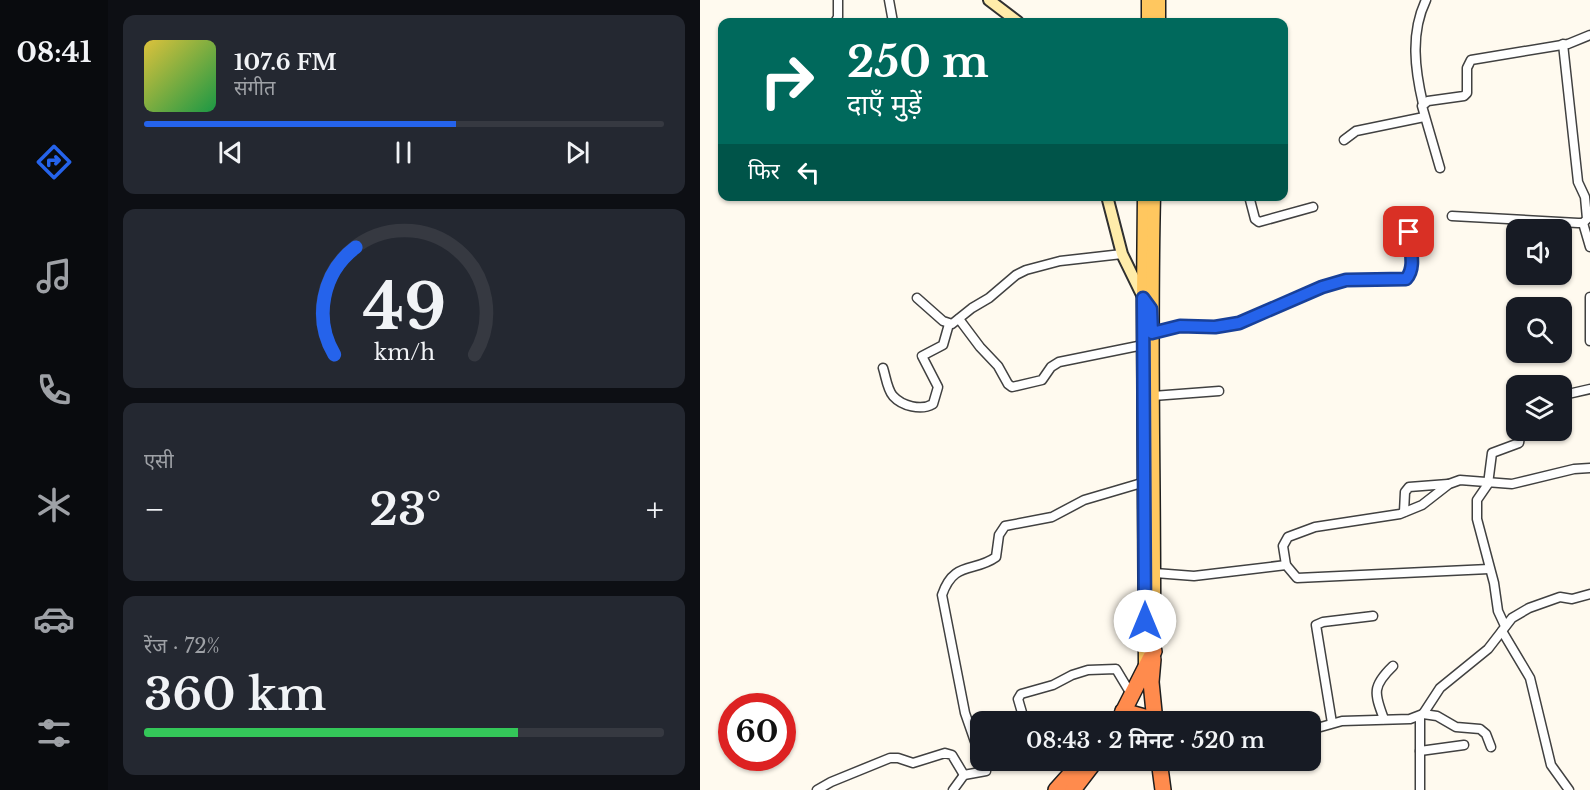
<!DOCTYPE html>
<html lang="hi">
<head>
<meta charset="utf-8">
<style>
	:root { --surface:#171b24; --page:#242831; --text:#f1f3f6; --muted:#9ea1a6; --line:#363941; --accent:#2563eb }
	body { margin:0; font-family:"Libre Baskerville","Noto Sans Devanagari",serif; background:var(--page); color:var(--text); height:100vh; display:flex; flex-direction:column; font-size:22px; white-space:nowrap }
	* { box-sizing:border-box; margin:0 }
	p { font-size:20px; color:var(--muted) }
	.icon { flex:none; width:33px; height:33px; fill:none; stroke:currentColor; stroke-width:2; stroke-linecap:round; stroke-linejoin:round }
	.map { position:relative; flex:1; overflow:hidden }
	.side { display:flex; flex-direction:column; gap:15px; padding:15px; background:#0d0f14; width:592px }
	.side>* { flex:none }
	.top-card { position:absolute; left:18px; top:18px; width:570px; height:183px; border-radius:12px; box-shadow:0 2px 4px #0004; background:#00695c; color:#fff; overflow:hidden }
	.fabs { position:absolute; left:806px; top:219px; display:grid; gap:12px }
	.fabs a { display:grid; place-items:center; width:66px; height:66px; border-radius:12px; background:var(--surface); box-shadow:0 2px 4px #0004; font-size:30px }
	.speed { position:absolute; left:18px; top:693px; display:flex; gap:12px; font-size:30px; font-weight:700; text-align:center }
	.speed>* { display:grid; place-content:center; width:78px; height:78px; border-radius:50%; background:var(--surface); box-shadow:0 2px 4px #0004; line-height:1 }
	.speed .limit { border:9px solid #d22; background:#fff; color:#111 }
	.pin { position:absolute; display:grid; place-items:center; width:51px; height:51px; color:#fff; margin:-26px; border-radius:12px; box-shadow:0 3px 9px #0006 }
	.me { position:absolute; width:66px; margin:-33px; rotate:0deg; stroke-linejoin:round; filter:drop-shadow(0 0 4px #0008) }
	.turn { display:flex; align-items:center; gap:21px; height:126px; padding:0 30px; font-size:27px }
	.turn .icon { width:78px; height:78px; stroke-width:2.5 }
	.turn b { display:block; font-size:42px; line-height:51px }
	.then { display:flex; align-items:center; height:57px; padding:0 30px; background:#0003; gap:12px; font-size:22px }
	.big { font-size:45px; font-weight:600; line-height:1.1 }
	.side .card { flex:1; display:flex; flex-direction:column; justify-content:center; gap:9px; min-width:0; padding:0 21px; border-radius:12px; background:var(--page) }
	.side .dial { align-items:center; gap:0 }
	.dial svg { height:156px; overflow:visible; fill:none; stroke:var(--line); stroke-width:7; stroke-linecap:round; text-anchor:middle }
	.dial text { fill:var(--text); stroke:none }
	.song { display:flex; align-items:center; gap:18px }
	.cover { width:72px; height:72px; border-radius:9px; background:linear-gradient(135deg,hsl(50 70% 55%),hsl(140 70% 35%)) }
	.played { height:6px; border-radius:3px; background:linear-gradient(90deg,var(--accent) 60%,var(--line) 60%) }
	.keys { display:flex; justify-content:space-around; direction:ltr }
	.heat { display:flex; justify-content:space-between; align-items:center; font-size:33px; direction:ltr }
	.charge { height:9px; border-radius:4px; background:linear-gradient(90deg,#34c759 72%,var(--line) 0) }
	.trip { position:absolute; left:270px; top:711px; width:351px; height:60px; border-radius:12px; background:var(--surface); box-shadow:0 2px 4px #0004; font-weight:600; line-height:60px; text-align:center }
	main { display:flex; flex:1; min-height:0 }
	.tabs { display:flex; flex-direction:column; width:108px; justify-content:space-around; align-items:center; background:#090b0e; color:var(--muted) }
	.tabs .icon { width:42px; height:42px }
	.tabs .current { color:var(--accent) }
	.tabs b { font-size:27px; color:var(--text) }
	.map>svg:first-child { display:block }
</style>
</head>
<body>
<main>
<nav class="tabs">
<b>08:41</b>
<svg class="icon current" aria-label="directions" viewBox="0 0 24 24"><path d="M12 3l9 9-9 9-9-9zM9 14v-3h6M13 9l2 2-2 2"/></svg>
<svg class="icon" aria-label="music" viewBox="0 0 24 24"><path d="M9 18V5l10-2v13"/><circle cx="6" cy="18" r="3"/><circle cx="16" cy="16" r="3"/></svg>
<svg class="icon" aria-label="phone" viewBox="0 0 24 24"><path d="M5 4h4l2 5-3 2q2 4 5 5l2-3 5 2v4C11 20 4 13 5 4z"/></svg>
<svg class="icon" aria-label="climate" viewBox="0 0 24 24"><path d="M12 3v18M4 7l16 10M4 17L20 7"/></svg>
<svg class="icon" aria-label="car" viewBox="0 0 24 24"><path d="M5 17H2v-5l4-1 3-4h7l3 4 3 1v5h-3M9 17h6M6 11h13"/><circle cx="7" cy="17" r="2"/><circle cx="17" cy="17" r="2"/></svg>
<svg class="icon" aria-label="filters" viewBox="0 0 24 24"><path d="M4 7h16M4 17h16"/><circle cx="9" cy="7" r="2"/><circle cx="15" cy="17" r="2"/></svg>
</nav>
<section class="side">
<div class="card">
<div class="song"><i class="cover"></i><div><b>107.6 FM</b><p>संगीत</p></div></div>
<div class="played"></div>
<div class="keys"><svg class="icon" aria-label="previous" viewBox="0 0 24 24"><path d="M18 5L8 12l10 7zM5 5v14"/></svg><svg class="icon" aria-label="pause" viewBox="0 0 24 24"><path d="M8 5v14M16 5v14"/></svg><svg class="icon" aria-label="next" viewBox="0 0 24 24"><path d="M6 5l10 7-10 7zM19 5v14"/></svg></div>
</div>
<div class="card dial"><svg viewBox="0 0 100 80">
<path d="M14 69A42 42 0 1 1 86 69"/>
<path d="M14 69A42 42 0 0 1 25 14" stroke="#2563eb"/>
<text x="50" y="56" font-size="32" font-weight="700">49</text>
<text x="50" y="72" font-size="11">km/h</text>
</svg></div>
<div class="card"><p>एसी</p>
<div class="heat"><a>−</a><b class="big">23°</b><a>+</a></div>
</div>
<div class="card"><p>रेंज · 72%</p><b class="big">360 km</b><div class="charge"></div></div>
</section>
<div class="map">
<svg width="890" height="790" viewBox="0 0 890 790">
	<rect width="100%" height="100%" fill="#fffaef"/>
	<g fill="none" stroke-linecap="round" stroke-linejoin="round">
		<defs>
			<g id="street">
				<path d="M 189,0 L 193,22"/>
				<path d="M 135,22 L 138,17 L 138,0"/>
				<path d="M 723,104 C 715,70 710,33 726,0"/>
				<path d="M 644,140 L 656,131 L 724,117"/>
				<path d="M 740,168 L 722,106 L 728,101 L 764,96 L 767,93 L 767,68 L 771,60 L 868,44 L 890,35"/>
				<path d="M 549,196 L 555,219 L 559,222 L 613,207"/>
				<path d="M 752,216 L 878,223 L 883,223 L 887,219 L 885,197 L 878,182 L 863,44"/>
				<path d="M 883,223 L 890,247"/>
				<path d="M 890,297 L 890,341"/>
				<path d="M 217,298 L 243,321 L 252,324 L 272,308 L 289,298 L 316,275 L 326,270 L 360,261 L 422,254"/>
				<path d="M 259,319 L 280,347 L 298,366 L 308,384 L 312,387 L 342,380 L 351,367 L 359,362 L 443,345"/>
				<path d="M 452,333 L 480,326 L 515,327 L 539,323 L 622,287 L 647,280 L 706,278 C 714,269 712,259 709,248 C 708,244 709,237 709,232"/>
				<path d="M 183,368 C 186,377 187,389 193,396 C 202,406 221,411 233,404 L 238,387 L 222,356 L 243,345 L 249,324"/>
				<path d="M 453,396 L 519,391"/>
				<path d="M 861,409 L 865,408 L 865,400 L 868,394 L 890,389"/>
				<path d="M 704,512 L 705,492 L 709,487 L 748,484"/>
				<path d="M 586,565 L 583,546 L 588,537 L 615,527 L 700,514 L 722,505 L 749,484 L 760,480 L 812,484 L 874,469 L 890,468"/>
				<path d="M 455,573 L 494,576 L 586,565 L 597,578 L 789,569"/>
				<path d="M 805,626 L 798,611 L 794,583 L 777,519 L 777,500 L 788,484 L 792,453 L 819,443 L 821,430"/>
				<path d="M 802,631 L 830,678 L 851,765 L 869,790"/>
				<path d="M 723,714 L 737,716 L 756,727 L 780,729 L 786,734 L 791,747"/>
				<path d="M 720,716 L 720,790"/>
				<path d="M 684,719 C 674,693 672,686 693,666"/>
				<path d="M 306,722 L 320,718 L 323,716 L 318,699 L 321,694 L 353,685 L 372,675 L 388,670 L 416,669 L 431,694"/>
				<path d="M 632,723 L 616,625 L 623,622 L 673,616"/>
				<path d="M 610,730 L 642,721 L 710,719 L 723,714 L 740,688 L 788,649 L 812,618 L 829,608 L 860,597 L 872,599 L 890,594"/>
				<path d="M 720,751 L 764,745"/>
				<path d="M 280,756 L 265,713 L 242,595 C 254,560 274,573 296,557 L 299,535 L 305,526 L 352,517 L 384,500 L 445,482"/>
				<path d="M 117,790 L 131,782 L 190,758 L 198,758 L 213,763 L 245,753 L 252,755 L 264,775"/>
				<path d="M 253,790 L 264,775 L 286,771 L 282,760"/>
			</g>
			<g id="secondary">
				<path d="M 289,0 L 318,22"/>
				<path d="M 407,196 L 422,254 L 444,299"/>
			</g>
			<g id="primary">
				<path d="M 448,22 L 448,0"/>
				<path d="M 459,22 L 459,0"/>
				<path d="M 444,196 L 443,298 L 445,670"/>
				<path d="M 454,196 C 450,348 455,499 454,651"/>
			</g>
			<g id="highway">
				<path d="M 453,659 L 451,682 L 455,722"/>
				<path d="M 423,711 L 455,720"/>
				<path d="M 418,722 L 454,651"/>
				<path d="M 459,760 L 463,790"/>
				<path d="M 356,790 L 383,760"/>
				<path d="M 373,790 L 396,760"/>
			</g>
		</defs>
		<use href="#street" stroke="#414141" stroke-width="11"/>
		<use href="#secondary" stroke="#303030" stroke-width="14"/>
		<use href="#primary" stroke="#1f1f1f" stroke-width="15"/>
		<use href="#highway" stroke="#1f1f1f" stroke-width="18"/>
		<use href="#street" stroke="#fff" stroke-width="8"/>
		<use href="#secondary" stroke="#ffecaa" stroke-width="10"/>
		<use href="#primary" stroke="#ffc75f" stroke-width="12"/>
		<use href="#highway" stroke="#ff8b4d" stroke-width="15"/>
	</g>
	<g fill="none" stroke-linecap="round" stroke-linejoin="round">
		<defs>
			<path id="route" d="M 445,621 L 443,298 L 451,309 L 452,333 L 480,326 L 515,327 L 539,323 L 622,287 L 646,280 L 706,279 C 717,267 709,247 709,232"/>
		</defs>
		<use href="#route" stroke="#184099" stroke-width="15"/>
		<use href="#route" stroke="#2563eb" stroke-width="10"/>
	</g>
</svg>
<div class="fabs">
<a><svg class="icon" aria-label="sound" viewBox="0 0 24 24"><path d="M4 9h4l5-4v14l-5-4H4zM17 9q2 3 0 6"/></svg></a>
<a><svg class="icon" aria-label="search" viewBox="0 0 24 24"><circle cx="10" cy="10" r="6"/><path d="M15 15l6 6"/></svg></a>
<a><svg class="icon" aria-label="layers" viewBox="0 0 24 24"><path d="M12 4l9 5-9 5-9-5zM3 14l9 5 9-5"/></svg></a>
</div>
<div class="speed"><div class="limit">60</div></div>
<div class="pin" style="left:709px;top:232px;background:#d93025"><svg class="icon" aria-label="arrive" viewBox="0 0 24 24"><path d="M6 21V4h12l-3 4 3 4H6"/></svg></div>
<svg class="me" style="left:445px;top:621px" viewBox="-20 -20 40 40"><circle r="19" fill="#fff"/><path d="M0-13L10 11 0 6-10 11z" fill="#2563eb"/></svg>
<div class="trip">08:43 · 2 मिनट · 520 m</div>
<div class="top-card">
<div class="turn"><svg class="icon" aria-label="right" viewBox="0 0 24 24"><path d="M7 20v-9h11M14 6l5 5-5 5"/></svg><div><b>250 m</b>दाएँ मुड़ें</div></div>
<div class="then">फिर<svg class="icon" aria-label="left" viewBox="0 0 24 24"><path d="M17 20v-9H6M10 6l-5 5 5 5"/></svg></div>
</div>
</div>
</main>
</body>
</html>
